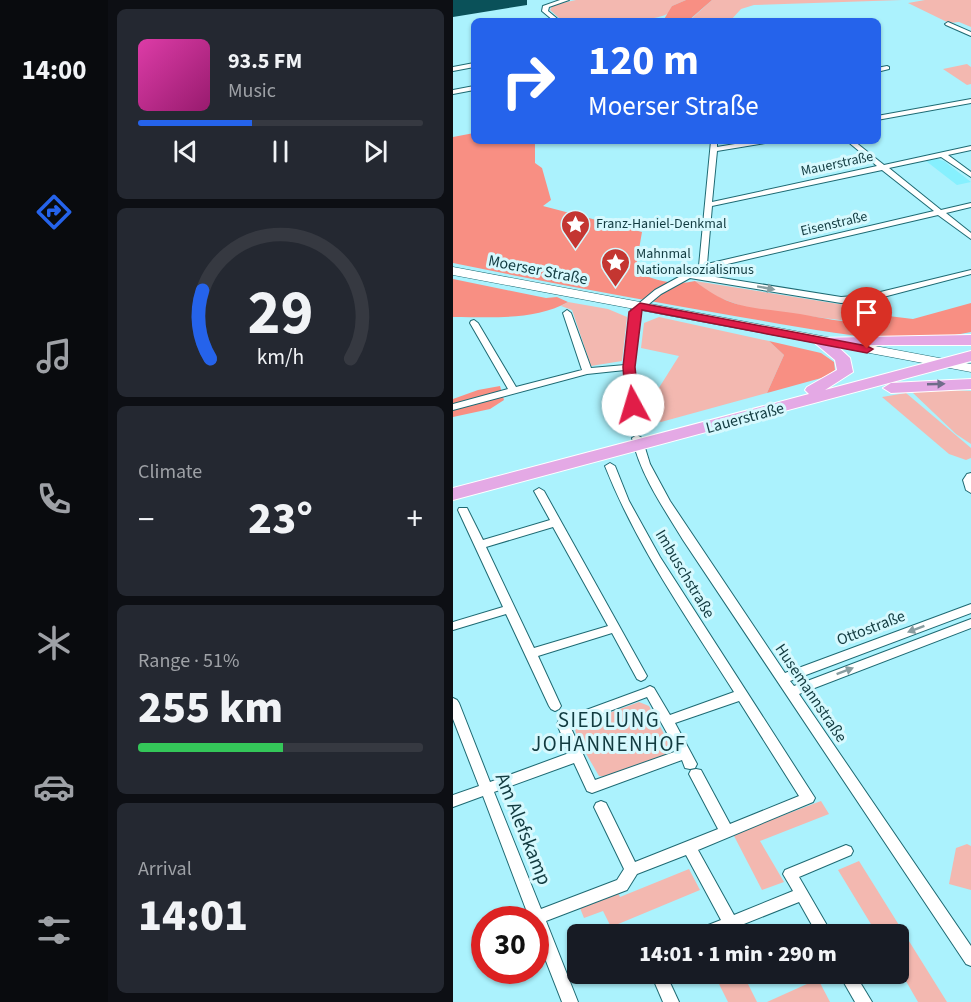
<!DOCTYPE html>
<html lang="en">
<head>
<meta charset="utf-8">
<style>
	:root { --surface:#171b24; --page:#242831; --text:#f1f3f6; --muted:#9ea1a6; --line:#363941; --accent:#2563eb }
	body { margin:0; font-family:"Source Sans 3",sans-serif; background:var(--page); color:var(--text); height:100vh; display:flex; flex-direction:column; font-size:22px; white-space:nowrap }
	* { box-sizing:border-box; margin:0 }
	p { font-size:20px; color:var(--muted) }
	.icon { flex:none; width:33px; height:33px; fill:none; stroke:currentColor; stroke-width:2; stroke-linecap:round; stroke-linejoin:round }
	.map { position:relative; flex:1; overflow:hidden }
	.sheet { display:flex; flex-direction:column; gap:9px; padding:9px; background:#0d0f14; width:345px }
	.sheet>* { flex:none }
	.top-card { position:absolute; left:18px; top:18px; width:410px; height:126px; border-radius:9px; box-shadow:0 2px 4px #0004; background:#2563eb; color:#fff; overflow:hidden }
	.speed { position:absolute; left:18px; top:906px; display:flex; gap:12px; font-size:30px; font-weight:700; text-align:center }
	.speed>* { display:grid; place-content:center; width:78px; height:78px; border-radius:50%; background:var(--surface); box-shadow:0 2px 4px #0004; line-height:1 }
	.speed .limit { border:9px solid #d22; background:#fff; color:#111 }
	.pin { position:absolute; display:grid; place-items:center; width:51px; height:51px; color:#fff; margin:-62px -26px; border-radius:50% 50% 50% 0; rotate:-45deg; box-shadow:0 0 6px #0007 }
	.pin .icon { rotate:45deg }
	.me { position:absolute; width:66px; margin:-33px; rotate:354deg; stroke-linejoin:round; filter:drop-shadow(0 0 4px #0008) }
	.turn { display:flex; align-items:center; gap:21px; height:126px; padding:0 18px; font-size:27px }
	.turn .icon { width:78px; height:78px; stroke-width:2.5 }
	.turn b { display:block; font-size:42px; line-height:51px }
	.big { font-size:45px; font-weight:800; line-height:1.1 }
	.sheet .widget { flex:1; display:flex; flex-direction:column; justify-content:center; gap:9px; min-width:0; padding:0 21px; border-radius:9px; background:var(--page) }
	.sheet .dial { align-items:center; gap:0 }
	.dial svg { height:156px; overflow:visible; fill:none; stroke:var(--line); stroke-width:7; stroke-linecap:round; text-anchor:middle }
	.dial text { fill:var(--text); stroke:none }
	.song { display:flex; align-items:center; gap:18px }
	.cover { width:72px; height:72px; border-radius:9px; background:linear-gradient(135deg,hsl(320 70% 55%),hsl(320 70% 35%)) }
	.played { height:6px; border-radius:3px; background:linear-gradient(90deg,var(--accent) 40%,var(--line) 40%) }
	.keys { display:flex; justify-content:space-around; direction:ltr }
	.heat { display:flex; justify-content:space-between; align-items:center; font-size:33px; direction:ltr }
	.charge { height:9px; border-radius:4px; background:linear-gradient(90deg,#34c759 51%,var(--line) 0) }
	.trip { position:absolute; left:114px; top:924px; width:342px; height:60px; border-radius:9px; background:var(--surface); box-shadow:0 2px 4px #0004; font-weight:800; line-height:60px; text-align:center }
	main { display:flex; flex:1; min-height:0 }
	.tabs { display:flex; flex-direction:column; width:108px; justify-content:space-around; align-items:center; background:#090b0e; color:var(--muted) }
	.tabs .icon { width:42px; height:42px }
	.tabs .current { color:var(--accent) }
	.tabs b { font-size:27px; color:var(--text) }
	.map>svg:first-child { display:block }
</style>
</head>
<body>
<main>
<nav class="tabs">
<b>14:00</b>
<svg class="icon current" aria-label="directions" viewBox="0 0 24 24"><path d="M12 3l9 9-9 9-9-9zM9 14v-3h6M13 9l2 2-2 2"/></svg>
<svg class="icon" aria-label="music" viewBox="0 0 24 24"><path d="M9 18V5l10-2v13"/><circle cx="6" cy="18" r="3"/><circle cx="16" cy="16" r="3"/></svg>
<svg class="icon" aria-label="phone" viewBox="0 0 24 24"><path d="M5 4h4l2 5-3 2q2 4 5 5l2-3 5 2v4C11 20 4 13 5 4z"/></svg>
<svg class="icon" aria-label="climate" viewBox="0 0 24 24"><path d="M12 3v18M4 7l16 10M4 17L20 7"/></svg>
<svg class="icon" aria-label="car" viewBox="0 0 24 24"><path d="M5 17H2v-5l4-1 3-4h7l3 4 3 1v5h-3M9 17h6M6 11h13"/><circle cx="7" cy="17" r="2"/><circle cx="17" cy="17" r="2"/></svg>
<svg class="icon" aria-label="filters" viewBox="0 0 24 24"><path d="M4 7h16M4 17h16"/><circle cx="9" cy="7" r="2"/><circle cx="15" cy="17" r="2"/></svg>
</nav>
<section class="sheet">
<div class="widget">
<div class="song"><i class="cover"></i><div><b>93.5 FM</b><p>Music</p></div></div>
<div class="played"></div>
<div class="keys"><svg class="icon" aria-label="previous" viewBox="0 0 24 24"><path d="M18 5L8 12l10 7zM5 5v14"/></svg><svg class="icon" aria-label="pause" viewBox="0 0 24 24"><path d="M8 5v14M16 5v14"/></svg><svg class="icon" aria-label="next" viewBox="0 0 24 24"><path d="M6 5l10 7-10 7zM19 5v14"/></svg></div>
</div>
<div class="widget dial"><svg viewBox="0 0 100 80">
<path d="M14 69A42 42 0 1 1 86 69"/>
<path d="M14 69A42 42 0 0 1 10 34" stroke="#2563eb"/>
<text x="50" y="56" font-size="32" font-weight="700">29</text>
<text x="50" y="72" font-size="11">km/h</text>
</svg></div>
<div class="widget"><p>Climate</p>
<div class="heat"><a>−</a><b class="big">23°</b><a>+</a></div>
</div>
<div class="widget"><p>Range · 51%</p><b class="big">255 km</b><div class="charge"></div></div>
<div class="widget"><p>Arrival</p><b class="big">14:01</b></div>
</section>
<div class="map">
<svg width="518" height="1002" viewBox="0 0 518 1002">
	<rect width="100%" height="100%" fill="#abf2fd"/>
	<path fill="#86f0fe" d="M 484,159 L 491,161 L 518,182 L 504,185 L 473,161 Z"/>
	<g fill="#f3b8b0">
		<path d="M 123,0 L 233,0 L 219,6 L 216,13 C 200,23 133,24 112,21 C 107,20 102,14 97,10 L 100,5 Z"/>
		<path d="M 259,0 L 449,0 L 301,5 L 288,9 L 277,21 L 236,21 Z"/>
		<path d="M 472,0 L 518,0 L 518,27 L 506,22 L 496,23 L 455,3 Z"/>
		<path d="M 514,64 L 518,67 L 518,84 L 514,85 L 490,69 Z"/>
		<path d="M 242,281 L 398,306 L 413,305 L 419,314 L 412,323 L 297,309 L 259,295 Z"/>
		<path d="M 115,302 L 155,309 L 174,317 L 169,361 L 138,366 L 119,310 L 108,306 Z"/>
		<path d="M 206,317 L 316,341 L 331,355 L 314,393 L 208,422 L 193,417 L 192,410 L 226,356 L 188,348 L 191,323 Z"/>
		<path d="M 499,390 L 518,391 L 518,444 L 503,434 L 459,392 Z"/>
		<path d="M 453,393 L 518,448 L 518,458 L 513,460 L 496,454 L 429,397 Z"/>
		<path d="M 186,702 L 196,706 L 216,743 L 216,752 L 211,756 L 153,777 L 146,776 L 124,738 L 122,729 L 126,724 Z"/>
		<path d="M 368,801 L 376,814 L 307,841 L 331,882 L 309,890 L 280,834 Z"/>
		<path d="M 514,844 L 518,846 L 518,890 L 496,884 L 503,848 Z"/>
		<path d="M 406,861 L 494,1002 L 465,1002 L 446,969 L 446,934 L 424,934 L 385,870 Z"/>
		<path d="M 236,869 L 247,890 L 158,927 L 150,911 L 131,918 L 127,908 L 165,893 L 167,897 Z"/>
		<path d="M 261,974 L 290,974 L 304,1002 L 275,1002 Z"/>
		<path d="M 365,979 L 377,1002 L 314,1002 Z"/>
	</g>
	<g fill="#f88f83">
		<path d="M 233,0 L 259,0 L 235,21 L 210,21 L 219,6 Z"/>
		<path d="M 21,133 L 21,141 L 82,141 L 82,163 L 89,168 L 98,200 L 90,206 L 189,232 L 182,272 C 203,280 220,286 242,281 C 279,311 303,307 347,314 C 369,318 389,322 412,323 L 419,314 L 460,319 L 518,303 L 518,332 C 441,349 363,329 287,317 C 191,300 96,283 0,263 L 0,137 Z"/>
		<path d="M 0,279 L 93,298 L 104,297 L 115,302 C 81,321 37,317 0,317 Z"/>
		<path d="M 316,341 L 368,353 L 381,362 L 382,370 L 372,377 L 314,393 L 331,355 Z"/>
		<path d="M 47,386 L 51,400 L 37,409 L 0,417 L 0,399 L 25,390 Z"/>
	</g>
	<path fill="#0a5159" d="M 0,0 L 74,0 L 74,5 L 0,17 Z"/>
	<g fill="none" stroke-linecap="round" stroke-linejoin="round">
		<defs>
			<g id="minor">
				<path d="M 107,0 L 116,0 L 96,7 L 95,11 L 107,21 L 101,21 L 89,11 L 90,6 Z"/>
				<path d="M 495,22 L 518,32 L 518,36 L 493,25 L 492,24 Z"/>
				<path d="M 21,63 L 21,67 L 0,71 L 0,67 Z"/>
				<path d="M 434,66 L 436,67 L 436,69 L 424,72 L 424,68 Z"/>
				<path d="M 21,86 L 21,90 L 0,94 L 0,90 Z"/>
				<path d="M 518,99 L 518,103 L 424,120 L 424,116 Z"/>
				<path d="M 258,141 L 264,141 L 264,147 L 300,141 L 315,141 L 312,143 L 264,151 L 259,202 L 424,166 L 394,141 L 401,141 L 431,165 L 518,146 L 518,150 L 495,155 L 518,172 L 518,177 L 488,157 L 436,168 L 488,210 L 518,203 L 518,207 L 493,213 L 518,233 L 518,239 L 485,215 L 253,269 L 244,274 L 388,297 L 415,295 L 518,270 L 518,274 L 415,301 L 388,303 L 237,278 L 208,294 L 185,313 L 181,367 L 186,422 L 184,424 L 178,424 L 176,422 L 172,370 L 134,374 L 0,410 L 0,404 L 55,389 L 17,323 L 18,321 L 21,320 L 25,323 L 63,387 L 129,370 L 110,313 L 114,310 L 118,313 L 138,368 L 172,365 L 178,310 L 202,290 L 246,266 ZM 429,170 L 481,211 L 254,264 L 259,206 Z"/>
				<path d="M 184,435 L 189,438 L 197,464 L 217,501 L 332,673 L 518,604 L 518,613 L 337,681 L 341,686 L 518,619 L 518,628 L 346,694 L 518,946 L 518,966 L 513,964 L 230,540 C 210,507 188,476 179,438 Z"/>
				<path d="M 157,463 L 162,466 L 176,501 L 207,557 L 362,798 L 360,802 L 245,850 L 281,915 L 340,891 L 330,874 L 332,870 L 393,845 L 398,847 L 400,851 L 398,855 L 346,877 L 379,934 L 364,934 L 346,902 L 266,934 L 243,934 L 245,929 L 268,920 L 233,855 L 184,874 L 174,890 L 93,921 L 125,1002 L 109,1002 L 82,933 L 82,920 L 77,920 L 30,796 L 0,807 L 0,795 L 26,786 L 0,719 L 0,698 L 4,700 L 6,703 L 37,782 L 116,753 L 104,724 L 106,720 L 193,688 L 197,686 L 201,688 L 217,715 L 281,692 C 235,619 184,547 152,466 ZM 194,697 L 224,751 L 142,780 L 117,726 ZM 286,701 L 346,796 L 277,824 L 248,770 L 243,769 L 238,770 L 236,774 L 265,829 L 182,862 L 153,803 L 148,801 L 143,803 L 141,807 L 171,869 L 164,880 L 88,909 L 41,792 L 121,763 L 134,791 L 139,793 L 229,760 L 232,768 L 237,769 L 242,768 L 244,764 L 222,723 Z"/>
				<path d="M 518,473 L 518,493 L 513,490 L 510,480 L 514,474 Z"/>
				<path d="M 86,488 L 91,491 L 194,676 L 192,679 L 188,681 L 184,679 L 159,633 L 85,656 L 108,706 L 106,709 L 102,711 L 98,709 L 96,706 L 53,614 L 0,630 L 0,622 L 50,607 L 5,510 L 6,508 L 14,508 L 30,540 L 97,520 L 81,491 ZM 100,527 L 155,626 L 81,648 L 33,547 Z"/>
				<path d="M 198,974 L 213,974 L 226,1002 L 210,1002 Z"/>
				<path d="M 386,974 L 402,974 L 419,1002 L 402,1002 Z"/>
			</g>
			<path id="secondary" d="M 0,267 L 518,364 L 518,372 L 0,275 Z"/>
			<g id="primary">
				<path d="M 518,335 L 518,345 L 383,345 L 397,358 L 400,372 L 372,390 L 518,351 L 518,361 L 0,500 L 0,488 L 356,394 L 352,390 L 354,387 L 384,370 L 382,360 L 363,344 L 360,341 L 363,338 Z"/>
				<path d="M 518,379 L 518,389 L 438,393 L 430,388 L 438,383 Z"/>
			</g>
		</defs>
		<use href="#minor" stroke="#1e6a73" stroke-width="2"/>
		<use href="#secondary" stroke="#1e6a73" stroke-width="1"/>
		<use href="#primary" stroke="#fff" stroke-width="2"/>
		<use href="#minor" fill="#fff" fill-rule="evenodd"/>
		<use href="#secondary" fill="#fff" fill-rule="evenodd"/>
		<use href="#primary" fill="#e4a9e5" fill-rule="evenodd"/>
	</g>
	<defs><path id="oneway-solid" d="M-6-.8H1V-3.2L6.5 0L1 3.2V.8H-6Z" transform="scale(1.5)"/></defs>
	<g fill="#889da0">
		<use href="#oneway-solid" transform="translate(313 288) rotate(10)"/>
		<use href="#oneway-solid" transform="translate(463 629) rotate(159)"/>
		<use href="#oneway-solid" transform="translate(392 671) rotate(-21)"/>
	</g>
	<use fill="#706c8a" href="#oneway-solid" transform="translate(483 384) rotate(-2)"/>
	<path fill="#e11d48" stroke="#92132f" stroke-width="1.5" d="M 187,303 L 414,346 L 420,349 L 414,353 L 189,310 L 182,367 L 186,405 L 180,409 L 173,405 L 170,367 L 176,312 Z"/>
	<defs>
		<symbol id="sight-pin" viewBox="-11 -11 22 30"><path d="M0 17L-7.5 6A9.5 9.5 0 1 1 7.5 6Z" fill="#c43631" stroke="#d6f9fe"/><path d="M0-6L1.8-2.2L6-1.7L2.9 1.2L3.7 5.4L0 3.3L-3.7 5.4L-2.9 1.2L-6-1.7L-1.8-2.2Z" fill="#fff"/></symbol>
	</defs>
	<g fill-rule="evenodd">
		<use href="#sight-pin" x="106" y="208" width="33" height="45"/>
		<use href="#sight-pin" x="146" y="246" width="33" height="45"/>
	</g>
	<g text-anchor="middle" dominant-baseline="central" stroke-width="6" stroke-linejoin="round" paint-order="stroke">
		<g font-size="14" fill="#123b40" stroke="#d6f9fe">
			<text transform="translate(384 164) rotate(-12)">Mauerstraße</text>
			<text transform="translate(381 224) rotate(-13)">Eisenstraße</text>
		</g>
		<g font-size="14" fill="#123b40" stroke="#d6f9fe" text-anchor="start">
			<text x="143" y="224">Franz-Haniel-Denkmal</text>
			<text x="183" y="254">Mahnmal<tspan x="183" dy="16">Nationalsozialismus</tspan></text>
		</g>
		<g font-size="16" fill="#123b40" stroke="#d6f9fe">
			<text transform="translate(85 270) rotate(11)">Moerser Straße</text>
			<text transform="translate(292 418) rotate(-15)">Lauerstraße</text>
			<text transform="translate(232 574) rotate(59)">Imbuschstraße</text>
			<text transform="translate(418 628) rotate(-21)">Ottostraße</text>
			<text transform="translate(358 693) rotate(56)">Husemannstraße</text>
		</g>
		<g font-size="20" fill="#123b40" stroke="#d6f9fe">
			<text transform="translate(70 829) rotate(68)">Am Alefskamp</text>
		</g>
		<g font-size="21" letter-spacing="1.5" fill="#123b40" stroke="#d6f9fe">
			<text x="156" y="720">SIEDLUNG<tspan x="156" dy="24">JOHANNENHOF</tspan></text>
		</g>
	</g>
</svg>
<div class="speed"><div class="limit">30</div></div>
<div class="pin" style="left:414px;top:349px;background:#d93025"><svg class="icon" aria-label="arrive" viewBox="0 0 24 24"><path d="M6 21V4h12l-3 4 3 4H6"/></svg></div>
<svg class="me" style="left:180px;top:405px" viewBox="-20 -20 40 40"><circle r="19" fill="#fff"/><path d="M0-13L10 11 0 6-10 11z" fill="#e11d48"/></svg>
<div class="trip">14:01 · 1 min · 290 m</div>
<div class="top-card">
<div class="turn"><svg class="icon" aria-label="right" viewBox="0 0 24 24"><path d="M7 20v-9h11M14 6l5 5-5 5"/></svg><div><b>120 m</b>Moerser Straße</div></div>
</div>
</div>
</main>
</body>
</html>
